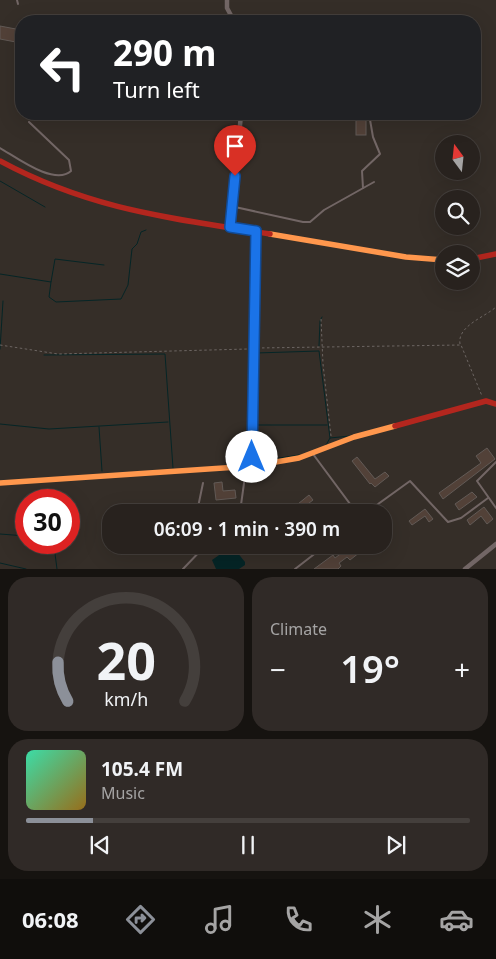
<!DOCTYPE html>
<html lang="en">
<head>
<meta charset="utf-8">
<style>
	:root { --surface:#28221e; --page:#302a27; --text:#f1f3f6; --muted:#a5a4a4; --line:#443f3c; --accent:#8c9099 }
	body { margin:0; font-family:"Noto Sans",sans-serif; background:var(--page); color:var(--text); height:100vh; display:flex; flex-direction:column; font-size:19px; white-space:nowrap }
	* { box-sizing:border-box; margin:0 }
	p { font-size:16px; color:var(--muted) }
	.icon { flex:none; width:28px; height:28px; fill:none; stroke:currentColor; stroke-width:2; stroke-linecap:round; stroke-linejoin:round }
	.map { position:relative; height:569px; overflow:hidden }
	.sheet { display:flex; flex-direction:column; gap:8px; padding:8px; background:#161310; flex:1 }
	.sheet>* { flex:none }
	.guide { position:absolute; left:15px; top:15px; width:466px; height:105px; border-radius:20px; box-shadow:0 5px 20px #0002,0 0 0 1px var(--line); background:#202124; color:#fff; overflow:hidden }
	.needle { width:32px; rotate:345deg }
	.tools { position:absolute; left:435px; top:135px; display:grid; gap:10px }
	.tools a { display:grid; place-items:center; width:45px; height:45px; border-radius:50%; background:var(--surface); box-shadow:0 5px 20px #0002,0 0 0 1px var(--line); font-size:25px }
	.speed { position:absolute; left:15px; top:489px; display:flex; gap:10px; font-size:25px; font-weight:700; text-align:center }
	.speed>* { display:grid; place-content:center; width:65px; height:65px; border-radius:50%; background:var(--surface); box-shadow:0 5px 20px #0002,0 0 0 1px var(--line); line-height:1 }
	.speed .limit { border:8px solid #d22; background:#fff; color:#111 }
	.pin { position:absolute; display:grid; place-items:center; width:42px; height:42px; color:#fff; margin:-51px -21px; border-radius:50% 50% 50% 0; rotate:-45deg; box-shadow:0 0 5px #0007 }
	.pin .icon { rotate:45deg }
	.me { position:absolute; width:55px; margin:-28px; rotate:0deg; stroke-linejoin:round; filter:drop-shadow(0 0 4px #0008) }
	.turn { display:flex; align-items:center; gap:18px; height:105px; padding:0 15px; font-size:22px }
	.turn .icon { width:65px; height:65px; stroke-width:2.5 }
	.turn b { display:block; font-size:35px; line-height:42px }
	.big { font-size:38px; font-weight:600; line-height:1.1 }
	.sheet .card { flex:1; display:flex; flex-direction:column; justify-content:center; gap:8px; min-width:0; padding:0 18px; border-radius:20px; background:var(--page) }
	.sheet .dial { align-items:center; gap:0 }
	.dial svg { height:130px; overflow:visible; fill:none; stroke:var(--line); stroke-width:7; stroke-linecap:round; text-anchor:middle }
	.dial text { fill:var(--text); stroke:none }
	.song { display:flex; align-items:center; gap:15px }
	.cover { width:60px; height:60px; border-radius:8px; background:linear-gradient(135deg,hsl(160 70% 55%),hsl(40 70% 35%)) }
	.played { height:5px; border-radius:2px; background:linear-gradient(90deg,var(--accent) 15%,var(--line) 15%) }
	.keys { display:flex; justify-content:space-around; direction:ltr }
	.heat { display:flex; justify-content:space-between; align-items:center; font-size:28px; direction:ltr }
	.sheet .tiles { flex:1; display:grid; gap:8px; grid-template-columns:1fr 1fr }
	.card:last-child { grid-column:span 2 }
	.trip { position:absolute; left:102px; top:504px; width:290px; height:50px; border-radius:20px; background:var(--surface); box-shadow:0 5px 20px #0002,0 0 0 1px var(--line); font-weight:600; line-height:50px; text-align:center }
	.menu { display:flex; height:80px; justify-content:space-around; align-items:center; background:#100e0c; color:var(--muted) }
	.menu .icon { width:35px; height:35px }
	.menu .active { color:var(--accent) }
	.menu b { font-size:22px; color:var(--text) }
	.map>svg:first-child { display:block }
</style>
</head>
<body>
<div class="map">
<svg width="496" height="569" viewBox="0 0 496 569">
	<rect width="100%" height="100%" fill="#352e28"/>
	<path fill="#052526" d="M 232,546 L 245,562 L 245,565 L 239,569 L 216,569 L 212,560 Z"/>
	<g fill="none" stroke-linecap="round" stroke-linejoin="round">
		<g stroke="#052526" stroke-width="1">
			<path d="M 0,181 L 45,207"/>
			<path d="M 0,274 L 51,282 L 55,259 L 104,265"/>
			<path d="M 51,282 L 49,297 L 56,302 L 121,299 L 128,285 L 132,249 L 137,244 L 141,232 L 146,230"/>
			<path d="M 319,346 L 320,321 L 322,317"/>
			<path d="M 0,349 L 3,301"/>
			<path d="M 44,355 L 165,354 L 173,468"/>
			<path d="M 255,406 L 256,353 L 319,351 L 330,438"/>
			<path d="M 0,424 L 49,429 L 168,422"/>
			<path d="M 254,425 L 327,425"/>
			<path d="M 99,427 L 102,471"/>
			<path d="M 326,445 L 330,438 L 350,436"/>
			<path d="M 255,457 L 260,461 L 299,455"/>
			<path d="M 0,534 L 26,536"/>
			<path d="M 54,546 L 57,569"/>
			<path d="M 0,563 L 26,569"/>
		</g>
	</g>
	<g fill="#524138" stroke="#625a56">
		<path d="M 0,26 L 21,30 L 21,43 L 0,39 Z"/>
		<rect x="356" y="114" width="10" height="21"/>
		<path d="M 487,448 L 495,459 L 443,499 L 439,493 L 481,463 L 476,456 Z"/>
		<path d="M 357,457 L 375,479 L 385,472 L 389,476 L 375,487 L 371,483 L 370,484 L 352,461 Z"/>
		<path d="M 222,482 L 223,491 L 235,490 L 236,498 L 216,500 L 214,483 Z"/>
		<path d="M 472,492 L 477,497 L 459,510 L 455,504 Z"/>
		<path d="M 309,495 L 313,500 L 300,510 L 302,512 L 296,512 L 293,508 Z"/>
		<path d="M 484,507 L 493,519 L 487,524 L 481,516 L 470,525 L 467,520 Z"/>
		<path d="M 425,509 L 433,519 L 429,522 L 425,516 L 412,525 L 409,521 Z"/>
		<path d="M 345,545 L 369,545 L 350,560 L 347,557 L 339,563 L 341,566 L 338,569 L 314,569 L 333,555 L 335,558 L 343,552 L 341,548 Z"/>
	</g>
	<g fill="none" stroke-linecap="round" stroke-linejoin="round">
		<g stroke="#6c6562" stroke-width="1" stroke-dasharray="2.5 2.5" stroke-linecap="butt">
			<path d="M 321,319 L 323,364 L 331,436"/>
			<path d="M 460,344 C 457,326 485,317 496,307"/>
			<path d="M 0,345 L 58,354 L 248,349"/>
			<path d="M 257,348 L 461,345 L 482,396"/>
		</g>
		<g stroke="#726665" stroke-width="2">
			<path d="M 17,0 L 18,4"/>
			<path d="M 0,148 C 16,157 54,186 71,171 L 69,160 L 29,122"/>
			<path d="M 363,188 L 362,171 L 380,154 L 373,137 L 369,114"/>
			<path d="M 235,207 L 303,222 L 310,222 L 324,210 L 374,182"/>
			<path d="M 313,454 L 356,512"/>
			<path d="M 496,462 L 477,481 L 496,508"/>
			<path d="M 197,512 L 203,483"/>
			<path d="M 240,512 L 246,469"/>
			<path d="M 367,512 L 410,481 L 448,522 L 461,518 L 488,498"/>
			<path d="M 183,569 L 206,545"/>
			<path d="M 295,569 L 326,545"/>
		</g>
		<g stroke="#726665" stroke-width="4.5">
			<path d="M 227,0 L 227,8 L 234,21"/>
			<path d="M 231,227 L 241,114"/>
			<path d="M 253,466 L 252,349 L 256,231"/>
			<path d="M 465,569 L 496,544"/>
		</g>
		<g stroke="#ff974d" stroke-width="5.5">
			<path d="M 270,234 L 406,257 L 444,260"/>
			<path d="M 0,483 L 253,466 L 299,458 L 354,437 L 395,426"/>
		</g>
		<g stroke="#b3261e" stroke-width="5.5">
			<path d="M 0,161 C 91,210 170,218 270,234"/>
			<path d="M 471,259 L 496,254"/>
			<path d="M 395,426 L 486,401 L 496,404"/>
		</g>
	</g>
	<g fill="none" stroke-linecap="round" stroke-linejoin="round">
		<defs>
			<path id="route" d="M 235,176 L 230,227 L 256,231 L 252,457"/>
		</defs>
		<use href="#route" stroke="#114b97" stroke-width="12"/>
		<use href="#route" stroke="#1a73e8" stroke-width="9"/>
	</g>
</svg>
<div class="tools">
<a><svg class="needle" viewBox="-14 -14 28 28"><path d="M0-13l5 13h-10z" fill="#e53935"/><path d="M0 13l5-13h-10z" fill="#a5a4a4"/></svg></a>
<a><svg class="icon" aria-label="search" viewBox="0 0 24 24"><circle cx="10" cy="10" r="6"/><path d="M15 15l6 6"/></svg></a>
<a><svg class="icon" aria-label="layers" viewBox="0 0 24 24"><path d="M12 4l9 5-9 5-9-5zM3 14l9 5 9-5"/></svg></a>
</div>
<div class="speed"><div class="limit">30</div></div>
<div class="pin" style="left:235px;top:176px;background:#d93025"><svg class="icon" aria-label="arrive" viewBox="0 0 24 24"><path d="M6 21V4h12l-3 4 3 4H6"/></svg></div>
<svg class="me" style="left:252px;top:457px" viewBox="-20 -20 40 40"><circle r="19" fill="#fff"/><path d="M0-13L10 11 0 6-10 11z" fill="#1a73e8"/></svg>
<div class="trip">06:09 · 1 min · 390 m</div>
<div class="guide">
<div class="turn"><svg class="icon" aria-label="left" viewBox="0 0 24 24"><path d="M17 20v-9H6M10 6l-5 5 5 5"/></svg><div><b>290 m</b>Turn left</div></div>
</div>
</div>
<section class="sheet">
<div class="tiles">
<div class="card dial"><svg viewBox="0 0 100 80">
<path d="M14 69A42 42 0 1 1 86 69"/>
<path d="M14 69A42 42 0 0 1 8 45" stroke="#8c9099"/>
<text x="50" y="56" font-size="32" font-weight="700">20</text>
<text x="50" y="72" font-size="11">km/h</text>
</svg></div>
<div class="card"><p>Climate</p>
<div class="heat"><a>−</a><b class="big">19°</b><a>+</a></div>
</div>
<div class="card">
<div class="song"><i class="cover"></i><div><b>105.4 FM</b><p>Music</p></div></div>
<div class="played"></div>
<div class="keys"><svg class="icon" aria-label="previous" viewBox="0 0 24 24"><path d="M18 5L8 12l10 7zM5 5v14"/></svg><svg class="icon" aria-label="pause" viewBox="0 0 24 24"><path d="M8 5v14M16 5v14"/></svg><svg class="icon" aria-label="next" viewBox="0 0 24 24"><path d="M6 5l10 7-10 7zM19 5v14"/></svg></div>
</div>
</div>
</section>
<nav class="menu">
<b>06:08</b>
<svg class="icon active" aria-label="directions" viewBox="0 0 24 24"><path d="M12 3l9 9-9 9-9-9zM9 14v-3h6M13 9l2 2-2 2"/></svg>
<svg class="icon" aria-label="music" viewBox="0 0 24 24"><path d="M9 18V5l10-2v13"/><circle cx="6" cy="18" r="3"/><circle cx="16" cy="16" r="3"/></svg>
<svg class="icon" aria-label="phone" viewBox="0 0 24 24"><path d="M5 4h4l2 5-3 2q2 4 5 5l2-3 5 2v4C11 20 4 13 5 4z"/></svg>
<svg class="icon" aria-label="climate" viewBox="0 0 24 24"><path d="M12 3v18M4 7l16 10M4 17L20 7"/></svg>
<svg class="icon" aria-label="car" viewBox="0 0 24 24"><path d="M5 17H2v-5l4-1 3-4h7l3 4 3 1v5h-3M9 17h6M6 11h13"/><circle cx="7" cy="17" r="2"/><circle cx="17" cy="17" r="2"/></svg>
</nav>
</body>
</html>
